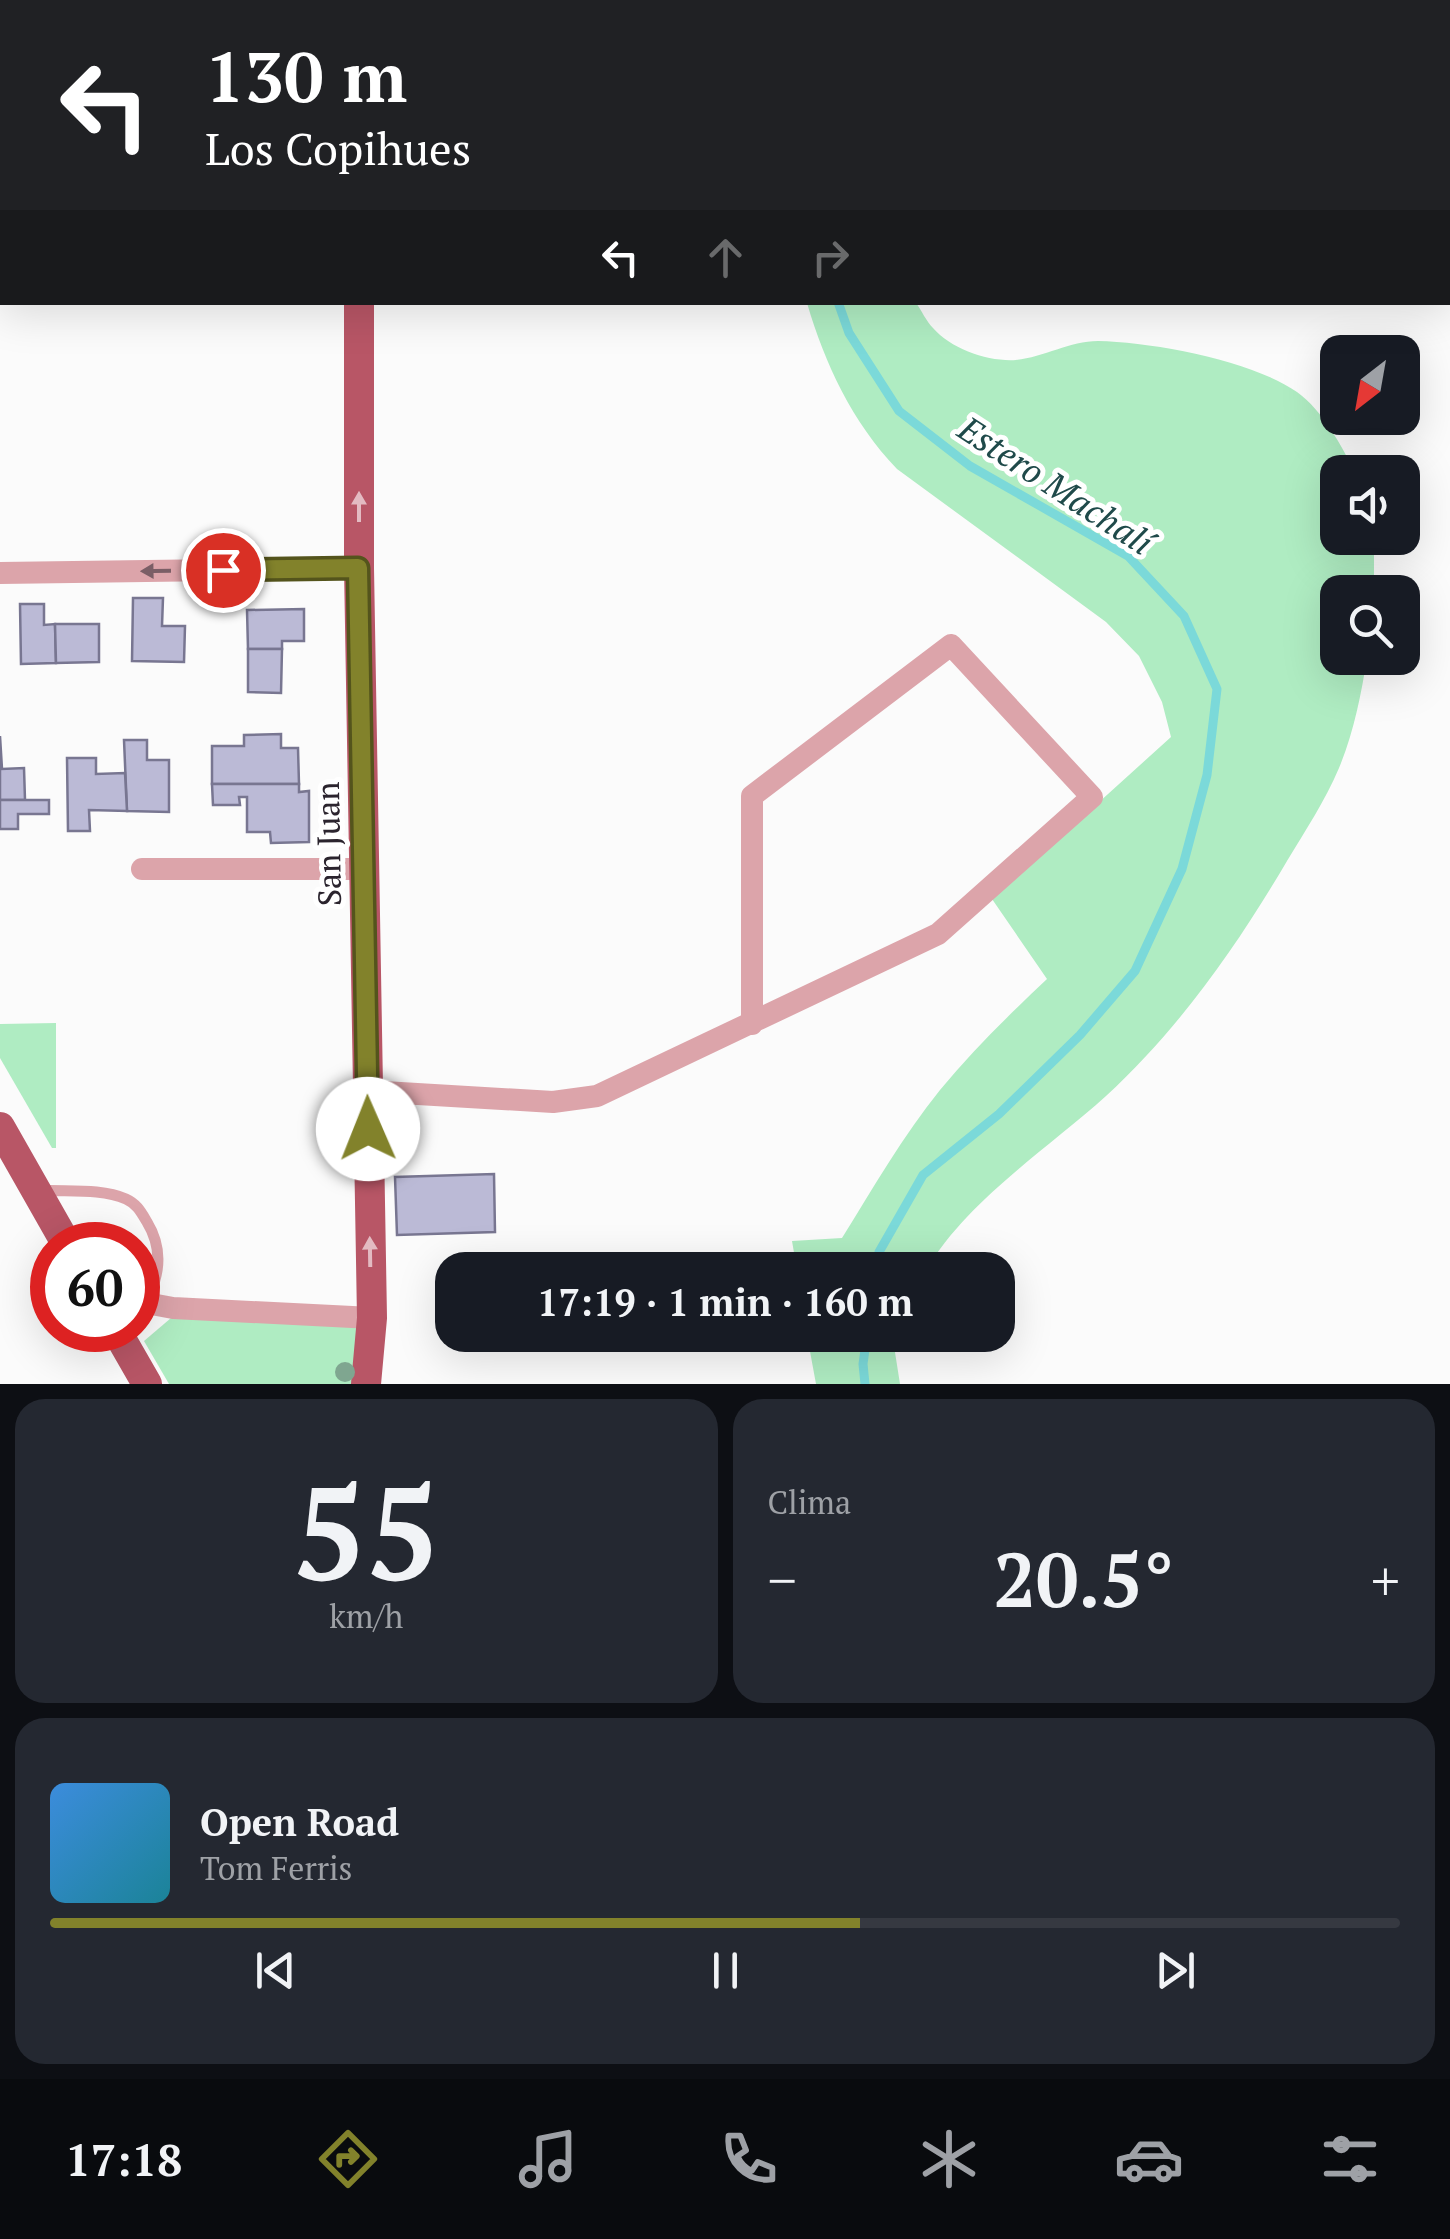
<!DOCTYPE html>
<html lang="es">
<head>
<meta charset="utf-8">
<style>
	:root { --surface:#171b24; --page:#242831; --text:#f1f3f6; --muted:#9ea1a6; --line:#363941; --accent:#82822b }
	body { margin:0; font-family:"PT Serif",serif; background:var(--page); color:var(--text); height:100vh; display:flex; flex-direction:column; font-size:38px; white-space:nowrap }
	* { box-sizing:border-box; margin:0 }
	p { font-size:32px; color:var(--muted) }
	.icon { flex:none; width:55px; height:55px; fill:none; stroke:currentColor; stroke-width:2; stroke-linecap:round; stroke-linejoin:round }
	.map { position:relative; height:1384px; overflow:hidden }
	.panel { display:flex; flex-direction:column; gap:15px; padding:15px; background:#0d0f14; flex:1 }
	.panel>* { flex:none }
	.guide { position:absolute; left:0px; top:0px; width:1450px; height:305px; box-shadow:0 10px 40px #0002; background:#202124; color:#fff; overflow:hidden }
	.needle { width:65px; rotate:211deg }
	.fabs { position:absolute; left:1320px; top:335px; display:grid; gap:20px }
	.fabs a { display:grid; place-items:center; width:100px; height:100px; border-radius:20px; background:var(--surface); box-shadow:0 10px 40px #0002; font-size:50px }
	.speed { position:absolute; left:30px; top:1222px; display:flex; gap:20px; font-size:50px; font-weight:700; text-align:center }
	.speed>* { display:grid; place-content:center; width:130px; height:130px; border-radius:50%; background:var(--surface); box-shadow:0 10px 40px #0002; line-height:1 }
	.speed .limit { border:15px solid #d22; background:#fff; color:#111 }
	.pin { position:absolute; display:grid; place-items:center; width:85px; height:85px; color:#fff; margin:-42px; border:5px solid #fff; border-radius:50%; box-shadow:0 2px 10px #0007 }
	.me { position:absolute; width:110px; margin:-55px; rotate:359deg; stroke-linejoin:round; filter:drop-shadow(0 0 8px #0008) }
	.turn { display:flex; align-items:center; gap:35px; height:210px; padding:0 40px; font-size:45px }
	.turn .icon { width:130px; height:130px; stroke-width:2.5 }
	.turn b { display:block; font-size:70px; line-height:85px }
	.lanes { display:flex; align-items:center; height:95px; padding:0 40px; background:#0003; justify-content:center; gap:50px; direction:ltr }
	.lanes .off { opacity:.35 }
	.big { font-size:75px; font-weight:700; line-height:1.1 }
	.panel .tile { flex:1; display:flex; flex-direction:column; justify-content:center; gap:15px; min-width:0; padding:0 35px; border-radius:30px; background:var(--page) }
	.panel .dial { align-items:center; gap:0 }
	.dial b { font-size:130px; line-height:1 }
	.song { display:flex; align-items:center; gap:30px }
	.cover { width:120px; height:120px; border-radius:15px; background:linear-gradient(135deg,hsl(210 70% 55%),hsl(190 70% 35%)) }
	.played { height:10px; border-radius:5px; background:linear-gradient(90deg,var(--accent) 60%,var(--line) 60%) }
	.keys { display:flex; justify-content:space-around; direction:ltr }
	.heat { display:flex; justify-content:space-between; align-items:center; font-size:55px; direction:ltr }
	.panel .tiles { flex:1; display:grid; gap:15px; grid-template-columns:1fr 1fr }
	.tile:last-child { grid-column:span 2 }
	.trip { position:absolute; left:435px; top:1252px; width:580px; height:100px; border-radius:30px; background:var(--surface); box-shadow:0 10px 40px #0002; font-weight:700; line-height:100px; text-align:center }
	.tabs { display:flex; height:160px; justify-content:space-around; align-items:center; background:#090b0e; color:var(--muted) }
	.tabs .icon { width:70px; height:70px }
	.tabs .current { color:var(--accent) }
	.tabs b { font-size:45px; color:var(--text) }
	.map>svg:first-child { display:block }
</style>
</head>
<body>
<div class="map">
<svg width="1450" height="1384" viewBox="0 0 1450 1384">
	<rect width="100%" height="100%" fill="#fbfbfb"/>
	<g fill="#afecc2">
		<path d="M 506,0 L 685,0 L 688,2 L 507,2 Z"/>
		<path d="M 807,303 L 916,303 C 922,311 926,321 933,328 C 951,349 989,362 1016,360 C 1044,357 1070,341 1098,341 C 1153,342 1253,361 1297,392 C 1323,411 1341,445 1355,472 L 1338,472 L 1338,538 L 1374,538 L 1374,592 L 1338,592 L 1338,658 L 1367,658 C 1361,695 1354,732 1339,768 C 1325,801 1305,831 1287,861 C 1237,946 1179,1029 1106,1096 C 1046,1150 968,1200 926,1270 L 797,1270 L 792,1241 L 842,1238 C 873,1188 903,1136 940,1090 C 973,1050 1009,1015 1047,979 L 992,899 L 1171,737 L 1162,702 L 1139,656 L 1106,622 L 897,469 C 852,422 825,364 807,303 Z"/>
		<path d="M 56,1023 L 56,1148 L 52,1148 L 0,1058 L 0,1024 Z"/>
		<path d="M 171,1318 L 356,1323 L 358,1384 L 169,1384 L 144,1341 Z"/>
		<path d="M 807,1335 L 897,1335 L 894,1346 L 900,1384 L 816,1384 Z"/>
	</g>
	<g fill="none" stroke-linecap="round" stroke-linejoin="round">
		<g stroke="#7bd9d9" stroke-width="9">
			<path d="M 611,0 L 614,2"/>
			<path d="M 838,302 L 849,333 L 899,411 L 970,466 L 1128,556 L 1184,616 L 1217,689 L 1207,775 L 1182,869 L 1135,971 L 1080,1035 L 999,1114 L 923,1175 L 879,1252 L 877,1270"/>
			<path d="M 865,1384 L 863,1364 L 867,1335"/>
		</g>
	</g>
	<g fill="#bbbad6" stroke="#787691" stroke-width="2.5">
		<path d="M 133,598 L 163,598 L 162,626 L 185,626 L 184,662 L 132,661 Z"/>
		<path d="M 20,604 L 44,604 L 44,625 L 55,624 L 56,663 L 21,664 Z"/>
		<path d="M 304,609 L 304,641 L 282,641 L 282,649 L 248,649 L 247,610 Z"/>
		<path d="M 55,624 L 99,624 L 99,662 L 56,663 Z"/>
		<path d="M 248,649 L 282,649 L 281,693 L 248,692 Z"/>
		<path d="M 281,734 L 281,748 L 298,748 L 299,784 L 212,784 L 212,746 L 244,746 L 244,735 Z"/>
		<path d="M 0,736 L 2,769 L 24,768 L 25,800 L 0,800 Z"/>
		<path d="M 124,740 L 147,740 L 147,760 L 169,760 L 169,812 L 127,811 Z"/>
		<path d="M 67,758 L 96,758 L 96,774 L 125,773 L 127,811 L 89,810 L 90,831 L 68,831 Z"/>
		<path d="M 212,784 L 299,784 L 299,792 L 309,791 L 309,842 L 271,843 L 270,832 L 247,832 L 247,797 L 239,797 L 240,805 L 213,805 Z"/>
		<path d="M 0,800 L 49,800 L 49,814 L 18,814 L 18,829 L 0,829 Z"/>
		<path d="M 494,1174 L 495,1232 L 397,1235 L 395,1177 Z"/>
	</g>
	<g fill="none" stroke-linecap="round" stroke-linejoin="round">
		<path stroke="#dca4aa" stroke-width="11" d="M 40,1190 C 67,1192 101,1188 126,1199 C 137,1204 141,1212 147,1222 C 167,1255 157,1285 138,1317"/>
		<g stroke="#dca4aa" stroke-width="22">
			<path d="M 1360,0 L 1362,2"/>
			<path d="M 1448,127 L 1450,131"/>
			<path d="M 0,280 L 2,280"/>
			<path d="M 0,573 L 359,568"/>
			<path d="M 142,869 L 363,869"/>
			<path d="M 367,1091 L 553,1102 L 597,1096 L 938,934 L 1092,797 L 951,645 L 752,796 L 752,1024"/>
			<path d="M 146,1303 L 173,1308 L 372,1318"/>
		</g>
		<g stroke="#b85666" stroke-width="30">
			<path d="M 353,0 L 353,2"/>
			<path d="M 359,302 L 359,568 L 372,1318 L 366,1384"/>
			<path d="M 0,1127 L 67,1245"/>
			<path d="M 116,1330 L 147,1384"/>
		</g>
	</g>
	<circle fill="#7fa690" cx="345" cy="1372" r="10"/>
	<defs><path id="oneway-solid" d="M-6-.8H1V-3.2L6.5 0L1 3.2V.8H-6Z" transform="scale(2.5)"/></defs>
	<g fill="#e3bbc2">
		<use href="#oneway-solid" transform="translate(359 507) rotate(-90)"/>
		<use href="#oneway-solid" transform="translate(370 1252) rotate(-91)"/>
	</g>
	<use fill="#7b5e66" href="#oneway-solid" transform="translate(156 571) rotate(179)"/>
	<g fill="none" stroke-linecap="round" stroke-linejoin="round">
		<defs>
			<path id="route" d="M 223,570 L 358,568 L 368,1129"/>
		</defs>
		<use href="#route" stroke="#54541c" stroke-width="25"/>
		<use href="#route" stroke="#82822b" stroke-width="18"/>
	</g>
	<g text-anchor="middle" dominant-baseline="central" stroke-width="10" stroke-linejoin="round" paint-order="stroke">
		<g font-size="32" fill="#2b242e" stroke="#fff">
			<text transform="translate(328 844) rotate(-91)">San Juan</text>
		</g>
		<g font-size="35" font-style="italic" fill="#1f4a4a" stroke="#fff">
			<text transform="translate(1056 485) rotate(33)">Estero Machalí</text>
		</g>
	</g>
</svg>
<div class="fabs">
<a><svg class="needle" viewBox="-14 -14 28 28"><path d="M0-13l5 13h-10z" fill="#e53935"/><path d="M0 13l5-13h-10z" fill="#9ea1a6"/></svg></a>
<a><svg class="icon" aria-label="sound" viewBox="0 0 24 24"><path d="M4 9h4l5-4v14l-5-4H4zM17 9q2 3 0 6"/></svg></a>
<a><svg class="icon" aria-label="search" viewBox="0 0 24 24"><circle cx="10" cy="10" r="6"/><path d="M15 15l6 6"/></svg></a>
</div>
<div class="speed"><div class="limit">60</div></div>
<div class="pin" style="left:223px;top:570px;background:#d93025"><svg class="icon" aria-label="arrive" viewBox="0 0 24 24"><path d="M6 21V4h12l-3 4 3 4H6"/></svg></div>
<svg class="me" style="left:368px;top:1129px" viewBox="-20 -20 40 40"><circle r="19" fill="#fff"/><path d="M0-13L10 11 0 6-10 11z" fill="#82822b"/></svg>
<div class="trip">17:19 · 1 min · 160 m</div>
<div class="guide">
<div class="turn"><svg class="icon" aria-label="left" viewBox="0 0 24 24"><path d="M17 20v-9H6M10 6l-5 5 5 5"/></svg><div><b>130 m</b>Los Copihues</div></div>
<div class="lanes"><svg class="icon" aria-label="left" viewBox="0 0 24 24"><path d="M17 20v-9H6M10 6l-5 5 5 5"/></svg><svg class="icon off" aria-label="ahead" viewBox="0 0 24 24"><path d="M12 20V5M6 11l6-6 6 6"/></svg><svg class="icon off" aria-label="right" viewBox="0 0 24 24"><path d="M7 20v-9h11M14 6l5 5-5 5"/></svg></div>
</div>
</div>
<section class="panel">
<div class="tiles">
<div class="tile dial"><b>55</b><p>km/h</p></div>
<div class="tile"><p>Clima</p>
<div class="heat"><a>−</a><b class="big">20.5°</b><a>+</a></div>
</div>
<div class="tile">
<div class="song"><i class="cover"></i><div><b>Open Road</b><p>Tom Ferris</p></div></div>
<div class="played"></div>
<div class="keys"><svg class="icon" aria-label="previous" viewBox="0 0 24 24"><path d="M18 5L8 12l10 7zM5 5v14"/></svg><svg class="icon" aria-label="pause" viewBox="0 0 24 24"><path d="M8 5v14M16 5v14"/></svg><svg class="icon" aria-label="next" viewBox="0 0 24 24"><path d="M6 5l10 7-10 7zM19 5v14"/></svg></div>
</div>
</div>
</section>
<nav class="tabs">
<b>17:18</b>
<svg class="icon current" aria-label="directions" viewBox="0 0 24 24"><path d="M12 3l9 9-9 9-9-9zM9 14v-3h6M13 9l2 2-2 2"/></svg>
<svg class="icon" aria-label="music" viewBox="0 0 24 24"><path d="M9 18V5l10-2v13"/><circle cx="6" cy="18" r="3"/><circle cx="16" cy="16" r="3"/></svg>
<svg class="icon" aria-label="phone" viewBox="0 0 24 24"><path d="M5 4h4l2 5-3 2q2 4 5 5l2-3 5 2v4C11 20 4 13 5 4z"/></svg>
<svg class="icon" aria-label="climate" viewBox="0 0 24 24"><path d="M12 3v18M4 7l16 10M4 17L20 7"/></svg>
<svg class="icon" aria-label="car" viewBox="0 0 24 24"><path d="M5 17H2v-5l4-1 3-4h7l3 4 3 1v5h-3M9 17h6M6 11h13"/><circle cx="7" cy="17" r="2"/><circle cx="17" cy="17" r="2"/></svg>
<svg class="icon" aria-label="filters" viewBox="0 0 24 24"><path d="M4 7h16M4 17h16"/><circle cx="9" cy="7" r="2"/><circle cx="15" cy="17" r="2"/></svg>
</nav>
</body>
</html>
